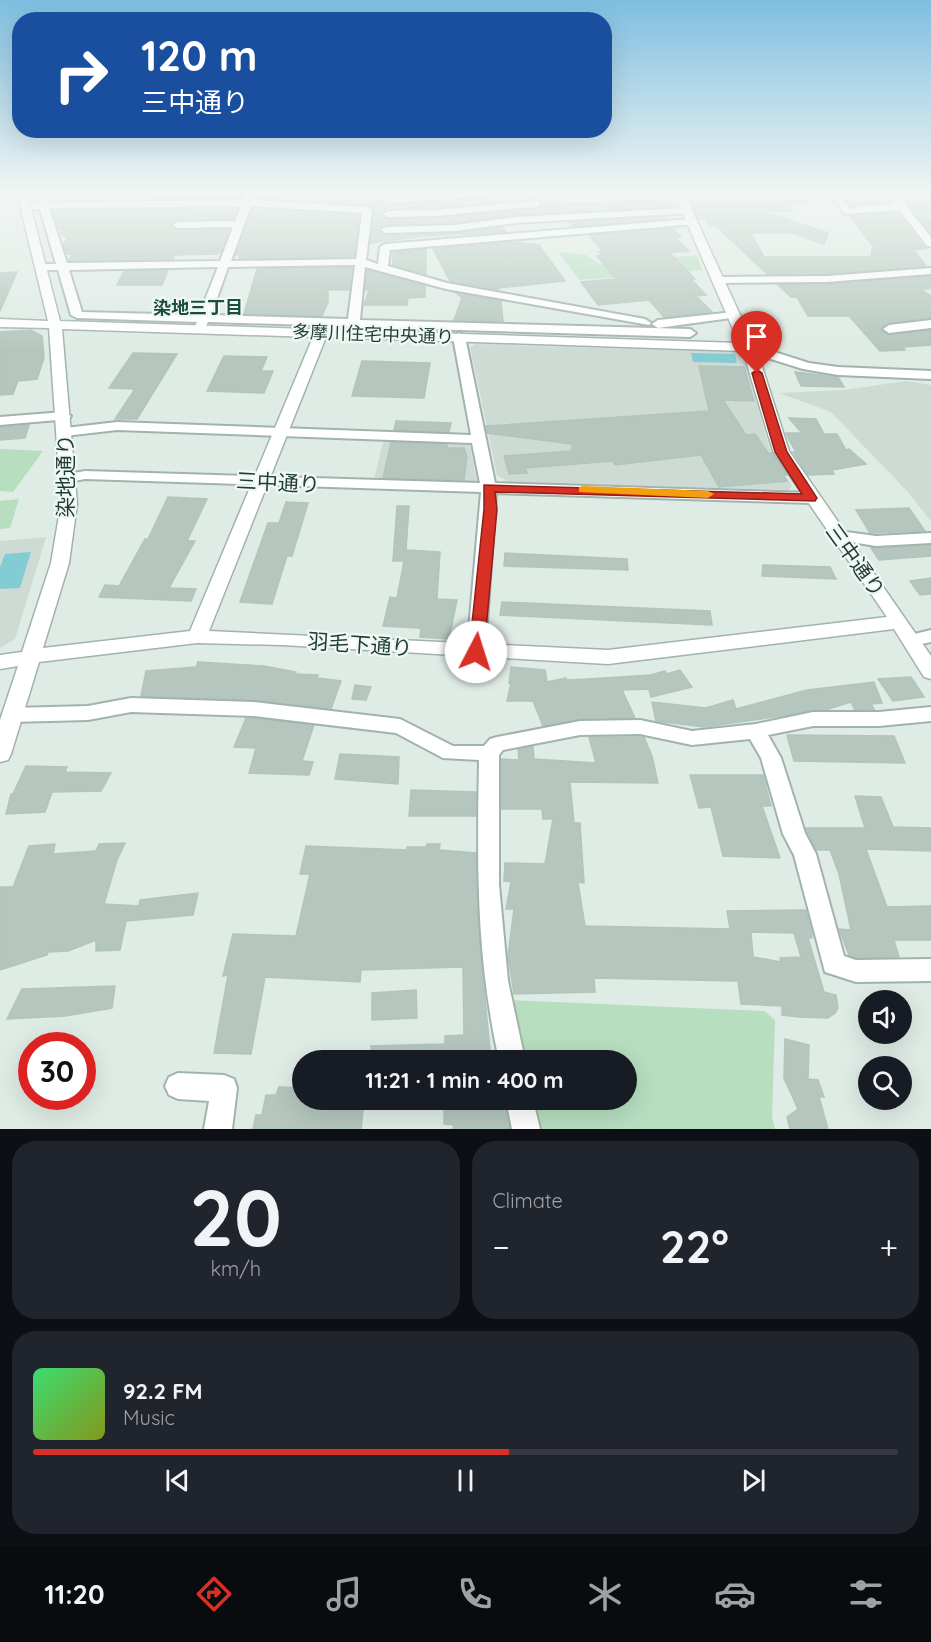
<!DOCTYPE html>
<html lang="en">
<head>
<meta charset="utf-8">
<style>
	:root { --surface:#171b24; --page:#20242c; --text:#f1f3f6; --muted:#9ea1a6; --line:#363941; --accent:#d93025 }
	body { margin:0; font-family:Quicksand,"Noto Sans JP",sans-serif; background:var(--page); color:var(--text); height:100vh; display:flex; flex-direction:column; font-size:22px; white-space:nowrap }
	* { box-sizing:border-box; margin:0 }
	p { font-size:20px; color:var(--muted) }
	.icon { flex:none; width:33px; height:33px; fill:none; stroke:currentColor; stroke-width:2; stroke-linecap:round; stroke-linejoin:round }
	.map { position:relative; height:1129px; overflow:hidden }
	.details { display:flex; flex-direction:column; gap:12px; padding:12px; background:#0d0f14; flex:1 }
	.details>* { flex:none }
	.banner { position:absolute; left:12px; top:12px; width:600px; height:126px; border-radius:24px; box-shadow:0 6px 24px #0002; background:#1a4fa0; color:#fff; overflow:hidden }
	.tools { position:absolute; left:858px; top:990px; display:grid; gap:12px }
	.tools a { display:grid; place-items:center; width:54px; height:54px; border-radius:50%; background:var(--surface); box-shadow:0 6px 24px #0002; font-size:30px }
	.speed { position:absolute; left:18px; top:1032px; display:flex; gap:12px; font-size:30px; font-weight:700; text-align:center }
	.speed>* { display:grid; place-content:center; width:78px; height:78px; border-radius:50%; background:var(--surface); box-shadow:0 6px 24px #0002; line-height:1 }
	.speed .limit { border:9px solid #d22; background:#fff; color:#111 }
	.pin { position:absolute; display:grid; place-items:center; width:51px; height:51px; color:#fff; margin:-62px -26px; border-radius:50% 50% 50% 0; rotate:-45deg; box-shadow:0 0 6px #0007 }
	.pin .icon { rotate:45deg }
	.me { position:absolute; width:66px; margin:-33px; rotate:5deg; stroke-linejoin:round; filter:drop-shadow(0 0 4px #0008) }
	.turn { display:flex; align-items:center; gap:21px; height:126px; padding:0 30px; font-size:27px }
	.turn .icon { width:78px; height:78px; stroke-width:2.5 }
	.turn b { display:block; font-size:42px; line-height:51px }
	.big { font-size:45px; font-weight:800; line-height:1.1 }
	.details .widget { flex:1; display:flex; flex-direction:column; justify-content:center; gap:9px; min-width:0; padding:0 21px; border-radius:24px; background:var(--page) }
	.details .dial { align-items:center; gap:0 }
	.dial b { font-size:78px; line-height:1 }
	.song { display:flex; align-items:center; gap:18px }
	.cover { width:72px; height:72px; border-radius:9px; background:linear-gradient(135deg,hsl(140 70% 55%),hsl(70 70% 35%)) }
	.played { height:6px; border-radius:3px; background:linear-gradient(90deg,var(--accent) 55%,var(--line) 55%) }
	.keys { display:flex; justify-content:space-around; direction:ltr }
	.heat { display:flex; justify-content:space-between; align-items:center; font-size:33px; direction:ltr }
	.details .tiles { flex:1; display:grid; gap:12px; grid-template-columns:1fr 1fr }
	.widget:last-child { grid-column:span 2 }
	.trip { position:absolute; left:292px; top:1050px; width:345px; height:60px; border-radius:30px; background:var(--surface); box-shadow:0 6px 24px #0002; font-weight:800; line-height:60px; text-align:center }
	.menu { display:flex; height:96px; justify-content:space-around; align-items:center; background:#090b0e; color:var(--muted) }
	.menu .icon { width:42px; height:42px }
	.menu .active { color:var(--accent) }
	.menu b { font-size:27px; color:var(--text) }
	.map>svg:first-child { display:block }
</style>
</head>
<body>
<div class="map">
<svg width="931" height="1129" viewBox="0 0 931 1129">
	<rect width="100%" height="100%" fill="#dfebe5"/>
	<g fill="#cddbd4">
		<path d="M 476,344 L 737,352 L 743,354 L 770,450 L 792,486 L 789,490 L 509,482 L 497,475 L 470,347 Z"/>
		<path d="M 906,381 L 931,385 L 931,521 L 906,490 L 831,412 L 779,393 L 844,390 Z"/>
		<path d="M 384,438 L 466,442 L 470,447 L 477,481 L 475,486 L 373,484 Z"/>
		<path d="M 46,537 L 15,639 L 0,648 L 0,541 Z"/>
	</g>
	<g fill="#b6debf">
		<path d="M 558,252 L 587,255 L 599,264 L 697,255 L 702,270 L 580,280 Z"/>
		<path d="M 0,449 L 43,451 L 13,492 L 0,491 Z"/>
		<path d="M 19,499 L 10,528 L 0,529 L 0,501 Z"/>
		<path d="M 506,1000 L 764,1011 L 775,1020 L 772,1118 L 775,1129 L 540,1129 L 532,1100 L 627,1100 L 627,1060 L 522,1060 Z"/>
	</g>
	<g fill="#83ccd4">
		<path d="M 691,353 L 735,354 L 737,363 L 693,362 Z"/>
		<path d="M 31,552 L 20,588 L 0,589 L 0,567 L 5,554 Z"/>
	</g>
	<g fill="#b4c6be" stroke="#b1c5bc" stroke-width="1.5" fill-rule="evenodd">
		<path d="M 172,193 L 244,193 L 242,198 L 121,200 L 126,194 Z"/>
		<path d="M 255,193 L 409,193 L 389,195 L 383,198 L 383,202 L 389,205 L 486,198 L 493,193 L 526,193 L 527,196 L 616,193 L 568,195 L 561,201 L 568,205 L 675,201 L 677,206 L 516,215 L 456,223 L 386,225 L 379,231 L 386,235 L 456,233 L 502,227 L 506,232 L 426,236 L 370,243 L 374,210 L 368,205 L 255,198 ZM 536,199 L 541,201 L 539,208 L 437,218 L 388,219 L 381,215 L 388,209 L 437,208 Z"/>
		<path d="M 703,193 L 730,193 L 732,197 L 812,193 L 813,202 L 789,204 L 793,211 L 762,211 L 828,233 L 824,244 L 792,233 L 751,233 L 764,257 L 871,257 L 872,249 L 876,250 L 850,216 L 898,213 L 926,249 L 913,249 L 926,266 L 827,274 L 767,274 L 714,224 L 710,227 L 706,219 L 698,219 L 688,197 L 702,197 L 704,196 Z"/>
		<path d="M 843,193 L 884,193 L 890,202 L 864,203 L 851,206 Z"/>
		<path d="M 899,193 L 931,193 L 931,213 L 924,213 L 931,221 L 931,233 Z"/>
		<path d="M 48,194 L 79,193 L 94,194 L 91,199 L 93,200 L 50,201 Z"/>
		<path d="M 238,208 L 233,219 L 178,220 L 171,224 L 178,230 L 230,229 L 221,252 L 217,254 L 175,255 L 173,259 L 69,261 L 72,254 L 67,254 L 63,245 L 68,238 L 60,234 L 63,231 L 58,229 L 53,213 L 55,212 L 52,210 Z"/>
		<path d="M 253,208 L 359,215 L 354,257 L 239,259 L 240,254 L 236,255 Z"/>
		<path d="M 664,217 L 666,219 L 581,226 L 572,226 L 569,222 Z"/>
		<path d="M 673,228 L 681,237 L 675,237 L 689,251 L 670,253 L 695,279 L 691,279 L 706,295 L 696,296 L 712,312 L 664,317 L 649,300 L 598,305 L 581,282 L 616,279 L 597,256 L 602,255 L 599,252 L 603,252 L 589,235 Z"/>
		<path d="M 513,242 L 539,245 L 565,281 L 498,288 L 499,290 L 450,281 L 433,249 Z"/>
		<path d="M 426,249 L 426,274 L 393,265 L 393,252 Z"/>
		<path d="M 352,267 L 349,290 L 328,290 L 328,302 L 322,316 L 244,314 L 257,269 Z"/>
		<path d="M 168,270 L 162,285 L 117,285 L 124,271 Z"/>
		<path d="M 367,270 L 425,286 L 425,297 L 408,298 L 407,305 L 364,305 L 369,290 L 365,290 Z"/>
		<path d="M 17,272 L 0,311 L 0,273 Z"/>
		<path d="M 931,276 L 931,288 L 922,290 L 931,296 L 931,318 L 889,323 L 881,328 L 889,335 L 931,330 L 931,345 L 903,347 L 905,350 L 880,351 L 849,316 L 808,316 L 797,297 L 791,297 L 778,285 L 827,284 Z"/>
		<path d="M 456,293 L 501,301 L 503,322 L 454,320 L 462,298 Z"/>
		<path d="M 31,330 L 42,336 L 44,358 L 37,379 L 18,381 L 13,394 L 0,395 L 0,332 Z"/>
		<path d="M 133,353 L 177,354 L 137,419 L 115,419 L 135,389 L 109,388 Z"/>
		<path d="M 224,356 L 267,357 L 261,371 L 273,371 L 264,393 L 207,391 Z"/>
		<path d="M 362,361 L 430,363 L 424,398 L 352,396 Z"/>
		<path d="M 699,366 L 744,367 L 754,401 L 723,400 L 746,435 L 755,434 L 768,453 L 772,453 L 787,475 L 783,475 L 787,481 L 719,487 L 701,455 L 615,465 L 613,461 L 525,468 L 527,473 L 509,474 L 504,456 L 572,451 L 572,444 L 487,433 L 486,426 L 709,411 Z"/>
		<path d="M 795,372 L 838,377 L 844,387 L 801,386 Z"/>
		<path d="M 789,418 L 816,419 L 824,434 L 837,434 L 846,450 L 849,449 L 866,464 L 832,470 L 834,474 L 808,475 L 793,452 L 796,452 L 787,436 L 786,433 L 802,433 Z"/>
		<path d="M 396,421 L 451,423 L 449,432 L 394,430 Z"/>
		<path d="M 29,425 L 25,438 L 0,440 L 0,427 Z"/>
		<path d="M 391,442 L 447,444 L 447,448 L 464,448 L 467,457 L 464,480 L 383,478 Z"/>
		<path d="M 168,497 L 207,499 L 187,541 L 195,541 L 169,588 L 196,589 L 191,601 L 99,597 L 105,585 L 119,586 L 145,539 L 148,539 Z"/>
		<path d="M 286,502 L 308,503 L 292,556 L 287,556 L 272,604 L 240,602 L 268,523 L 279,523 Z"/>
		<path d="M 397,506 L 409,506 L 406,550 L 440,552 L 437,599 L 457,600 L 449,639 L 420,637 L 421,629 L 418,628 L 383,626 L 390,597 L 397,598 L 404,561 L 393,561 Z"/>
		<path d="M 909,508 L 925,531 L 870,533 L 856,510 Z"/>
		<path d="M 931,545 L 931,556 L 879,560 L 871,548 Z"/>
		<path d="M 505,553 L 627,559 L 628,570 L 504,566 Z"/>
		<path d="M 763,565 L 830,567 L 836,579 L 762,576 Z"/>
		<path d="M 931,578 L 931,594 L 920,595 L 910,581 Z"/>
		<path d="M 502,602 L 710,611 L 712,625 L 500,615 Z"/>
		<path d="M 198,662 L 264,666 L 296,672 L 295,674 L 318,675 L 317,678 L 341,681 L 331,709 L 253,700 L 141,696 L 146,671 L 196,667 Z"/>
		<path d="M 511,667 L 545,670 L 547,682 L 566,678 L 566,680 L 588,679 L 651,675 L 665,671 L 666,674 L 680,670 L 692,687 L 651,697 L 649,689 L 622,690 L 635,718 L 580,719 L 543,726 L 533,701 L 507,701 L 511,683 L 509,683 Z"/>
		<path d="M 911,677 L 924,697 L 893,701 L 878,679 Z"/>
		<path d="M 874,682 L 882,703 L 871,704 L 874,709 L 855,710 L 851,702 L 825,710 L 704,727 L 656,721 L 652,702 L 706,708 L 733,700 L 736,709 L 807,690 Z"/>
		<path d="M 355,685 L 371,687 L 366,700 L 352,699 Z"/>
		<path d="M 246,718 L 314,725 L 302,761 L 313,762 L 309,775 L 249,773 L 256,748 L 234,747 Z"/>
		<path d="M 787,735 L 894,736 L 905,763 L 794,761 Z"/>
		<path d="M 589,737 L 644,737 L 652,756 L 658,783 L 570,782 L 574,823 L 580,823 L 584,883 L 578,882 L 585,926 L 730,929 L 727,911 L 806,910 L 812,934 L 812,938 L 808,938 L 824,992 L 836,995 L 838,1008 L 835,1013 L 828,1018 L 799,1017 L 782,1015 L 782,1006 L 741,1004 L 738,981 L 594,978 L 595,992 L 514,994 L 508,956 L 514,909 L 506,909 L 511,882 L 504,881 L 505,863 L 545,864 L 553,819 L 543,819 L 542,809 L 501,809 L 501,759 L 519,760 L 518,749 L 533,746 L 534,759 L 596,763 ZM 751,932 L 794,933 L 801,957 L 780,958 L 781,962 L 753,957 Z"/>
		<path d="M 340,754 L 399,757 L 398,784 L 335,779 Z"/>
		<path d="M 26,766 L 67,767 L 65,772 L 111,773 L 101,791 L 52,792 L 45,812 L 6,814 L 11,794 L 13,794 Z"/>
		<path d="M 690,775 L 763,775 L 771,806 L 762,806 L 780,858 L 723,856 L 711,807 L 699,808 Z"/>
		<path d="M 411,790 L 476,792 L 476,816 L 409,816 Z"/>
		<path d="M 855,796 L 881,797 L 893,827 L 931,828 L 931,851 L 866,849 L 887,907 L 931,906 L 931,940 L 894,940 L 899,957 L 856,958 L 849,955 L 839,929 L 851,930 L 839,874 L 830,850 L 816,850 L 806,828 L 865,828 Z"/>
		<path d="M 125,843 L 117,860 L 104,904 L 139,906 L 140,900 L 198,893 L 193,915 L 126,921 L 120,950 L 96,951 L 96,940 L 68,951 L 48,952 L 47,955 L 0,970 L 0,887 L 13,887 L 29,846 L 55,844 L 53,854 L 96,851 L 99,844 Z"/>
		<path d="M 427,844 L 440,844 L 439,850 L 476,853 L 480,948 L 491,1060 L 371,1060 L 371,1046 L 445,1044 L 445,1036 L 464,1035 L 463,967 L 361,970 L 360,982 L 265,977 L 251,1054 L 214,1053 L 228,975 L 223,976 L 233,934 L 296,936 L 310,874 L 300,874 L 306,846 L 407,850 L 407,847 L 426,847 Z"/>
		<path d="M 115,986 L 112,1008 L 65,1016 L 7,1019 L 22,989 Z"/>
		<path d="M 416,990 L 417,1018 L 372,1020 L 372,993 Z"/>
		<path d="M 785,1039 L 809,1045 L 808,1079 L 818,1080 L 824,1097 L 819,1097 L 828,1129 L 790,1129 L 787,1117 L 798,1109 L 784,1078 Z"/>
		<path d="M 279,1087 L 303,1088 L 303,1100 L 364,1100 L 361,1129 L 253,1129 L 256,1115 L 262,1115 L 266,1095 L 276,1095 Z"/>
		<path d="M 444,1100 L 469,1100 L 469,1105 L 504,1104 L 510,1129 L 453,1129 L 454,1125 L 444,1124 Z"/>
	</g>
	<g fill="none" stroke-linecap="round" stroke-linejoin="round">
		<defs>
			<g id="minor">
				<path d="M 35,193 L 45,193 L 48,203 L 243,200 L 247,193 L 253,193 L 253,200 L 367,207 L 372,210 L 366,260 L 378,264 L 380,247 L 385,244 L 692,219 L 697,222 L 695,224 L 390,250 L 388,266 L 447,283 L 645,319 L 651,323 L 649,325 L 446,289 L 365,267 L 360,320 L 690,329 L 696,333 L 690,337 L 359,327 L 358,334 L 352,338 L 346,334 L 347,326 L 208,322 L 205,328 L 201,330 L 195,326 L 197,322 L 77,318 L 71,315 L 58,270 L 41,270 L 36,267 L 41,264 L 56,264 L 40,209 L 26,209 L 21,206 L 38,203 ZM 241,206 L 235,221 L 178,222 L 173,225 L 178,228 L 233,227 L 220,261 L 67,263 L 49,208 ZM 251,206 L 362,213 L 356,259 L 231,261 ZM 355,265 L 348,319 L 211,315 L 228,267 ZM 218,267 L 199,315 L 82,312 L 69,270 Z"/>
				<path d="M 447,193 L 491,193 L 486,196 L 389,203 L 384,200 L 389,197 Z"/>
				<path d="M 681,193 L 684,194 L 684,198 L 568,203 L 563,200 L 568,197 Z"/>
				<path d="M 830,193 L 840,193 L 850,209 L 864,205 L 903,204 L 908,207 L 903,210 L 845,214 Z"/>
				<path d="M 536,201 L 539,202 L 539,206 L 437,216 L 388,217 L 383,214 L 388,211 L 437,210 Z"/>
				<path d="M 686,208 L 689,209 L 689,213 L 516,223 L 456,231 L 386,233 L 381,230 L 386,227 L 456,225 L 516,217 Z"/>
				<path d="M 931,268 L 931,274 L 827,282 L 718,283 L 713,280 L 718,277 L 827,276 Z"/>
				<path d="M 734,312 L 740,315 L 738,317 L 658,328 L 652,324 L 658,320 Z"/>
				<path d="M 931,320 L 931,328 L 889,333 L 883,329 L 889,325 Z"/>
				<path d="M 459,333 L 465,337 L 495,483 L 811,493 L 819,498 L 811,503 L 496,493 L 485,652 L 482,656 L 470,656 L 467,652 L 481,492 L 85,479 L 68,482 L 61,478 L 63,475 L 85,471 L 480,483 L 472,443 L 117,430 L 65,436 L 58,432 L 65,428 L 117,422 L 471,435 L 453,337 Z"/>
				<path d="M 746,343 L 809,363 L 838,367 L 931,371 L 931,379 L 838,375 L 803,369 L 742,350 L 740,347 Z"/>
				<path d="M 64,412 L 71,416 L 69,419 L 0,425 L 0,417 Z"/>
				<path d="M 839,531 L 876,536 L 931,533 L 931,543 L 876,546 L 833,539 L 831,536 L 833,533 Z"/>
				<path d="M 931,630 L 931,642 L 912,646 L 903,640 L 906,636 Z"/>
				<path d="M 131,698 L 253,702 L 400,719 L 453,746 L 484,746 L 490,739 L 497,737 L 580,721 L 640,720 L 692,731 L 756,724 L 813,712 L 879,712 L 931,707 L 931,721 L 879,726 L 813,726 L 768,735 L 781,758 L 805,833 L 816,854 L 844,956 L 856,960 L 931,959 L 931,981 L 856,982 L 825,972 L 794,855 L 783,834 L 761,758 L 750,739 L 692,745 L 640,734 L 580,735 L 503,750 L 499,755 L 499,885 L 508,981 L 525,1060 L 499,1060 C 476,957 477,866 479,760 L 443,758 L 396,733 L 253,716 L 131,712 L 88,720 L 12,722 L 5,720 L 2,715 L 5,710 L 12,708 L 88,706 Z"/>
				<path d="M 178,1073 L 224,1075 L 234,1079 L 237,1088 L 232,1129 L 204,1129 L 209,1101 L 178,1099 L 169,1095 L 165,1086 L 169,1077 Z"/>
				<path d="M 506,1100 L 533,1100 L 540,1129 L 512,1129 Z"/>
			</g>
			<g id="tertiary">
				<path d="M 17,193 L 27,193 L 60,321 L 739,343 L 674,193 L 684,193 L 758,354 L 789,451 L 931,656 L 931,679 L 924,677 L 894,629 L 608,664 L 282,645 L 197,643 L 39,662 L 11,754 L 8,760 L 0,762 L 0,720 L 18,666 L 0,669 L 0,655 L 22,652 L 51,563 L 61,504 L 49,328 L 0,327 L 0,319 L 48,321 ZM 62,329 L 313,337 L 190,631 L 43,648 L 69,563 L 77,504 ZM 326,337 L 743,351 L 773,451 L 887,617 L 608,650 L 209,631 Z"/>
				<path d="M 886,193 L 896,193 L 931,237 L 931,247 L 927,246 Z"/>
			</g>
		</defs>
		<use href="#minor" stroke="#a2b3ac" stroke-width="4"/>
		<use href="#tertiary" stroke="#a2b3ac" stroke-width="3"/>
		<use href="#minor" fill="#fff" fill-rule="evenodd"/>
		<use href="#tertiary" fill="#fff" fill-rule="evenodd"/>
	</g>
	<linearGradient id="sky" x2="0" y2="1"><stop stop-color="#7fbee0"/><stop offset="0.55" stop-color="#f1f6f3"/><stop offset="1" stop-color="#f1f6f3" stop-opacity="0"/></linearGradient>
	<rect width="931" height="351" fill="url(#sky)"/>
	<path fill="#d93025" stroke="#8d1f18" stroke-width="1.5" d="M 757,370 L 762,373 L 787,452 L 817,498 L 815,501 L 495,492 L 497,509 L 484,652 L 476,657 L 471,655 L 469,652 L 484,509 L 484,485 L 802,494 L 775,452 L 752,373 Z"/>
	<path fill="#f59e0b" d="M 583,486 L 708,491 L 714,494 L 708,498 L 579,492 L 579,487 Z"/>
	<g text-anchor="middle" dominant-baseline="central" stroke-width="4.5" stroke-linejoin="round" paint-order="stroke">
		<g font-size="18" font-weight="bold" fill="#1a4f3f" stroke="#f0f8f3">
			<text x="198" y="307">染地三丁目</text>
		</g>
		<g font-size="18" fill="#1f3c33" stroke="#f0f8f3">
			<text transform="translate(373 334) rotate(2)">多摩川住宅中央通り</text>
		</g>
		<g font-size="21" fill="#1f3c33" stroke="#f0f8f3">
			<text transform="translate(65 476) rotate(-90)">染地通り</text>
			<text transform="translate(278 482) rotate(3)">三中通り</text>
			<text transform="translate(856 560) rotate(54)">三中通り</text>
			<text transform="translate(360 644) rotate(4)">羽毛下通り</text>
		</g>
	</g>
</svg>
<div class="tools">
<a><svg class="icon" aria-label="sound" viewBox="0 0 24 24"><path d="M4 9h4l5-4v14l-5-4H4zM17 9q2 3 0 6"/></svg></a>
<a><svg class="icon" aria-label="search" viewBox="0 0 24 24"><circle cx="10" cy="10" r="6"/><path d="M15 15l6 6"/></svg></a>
</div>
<div class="speed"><div class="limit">30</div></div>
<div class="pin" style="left:757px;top:373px;background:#d93025"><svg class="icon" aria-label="arrive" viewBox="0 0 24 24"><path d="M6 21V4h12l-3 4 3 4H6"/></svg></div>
<svg class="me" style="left:476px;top:652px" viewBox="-20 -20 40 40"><circle r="19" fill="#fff"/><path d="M0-13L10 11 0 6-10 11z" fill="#d93025"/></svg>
<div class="trip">11:21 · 1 min · 400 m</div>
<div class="banner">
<div class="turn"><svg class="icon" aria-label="right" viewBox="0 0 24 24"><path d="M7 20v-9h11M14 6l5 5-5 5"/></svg><div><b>120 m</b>三中通り</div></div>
</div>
</div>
<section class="details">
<div class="tiles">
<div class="widget dial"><b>20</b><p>km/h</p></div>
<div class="widget"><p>Climate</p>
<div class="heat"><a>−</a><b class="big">22°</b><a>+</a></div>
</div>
<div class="widget">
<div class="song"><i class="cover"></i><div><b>92.2 FM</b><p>Music</p></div></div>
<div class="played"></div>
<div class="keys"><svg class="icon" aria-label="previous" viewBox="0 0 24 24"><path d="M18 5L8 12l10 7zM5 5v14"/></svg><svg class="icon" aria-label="pause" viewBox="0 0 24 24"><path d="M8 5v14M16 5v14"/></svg><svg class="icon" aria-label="next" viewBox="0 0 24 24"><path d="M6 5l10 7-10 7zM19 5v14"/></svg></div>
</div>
</div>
</section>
<nav class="menu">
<b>11:20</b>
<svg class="icon active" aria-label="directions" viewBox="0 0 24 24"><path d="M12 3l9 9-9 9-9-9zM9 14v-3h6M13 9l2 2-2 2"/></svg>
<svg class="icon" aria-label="music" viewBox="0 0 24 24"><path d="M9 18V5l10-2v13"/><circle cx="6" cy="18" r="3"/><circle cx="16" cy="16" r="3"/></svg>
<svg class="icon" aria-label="phone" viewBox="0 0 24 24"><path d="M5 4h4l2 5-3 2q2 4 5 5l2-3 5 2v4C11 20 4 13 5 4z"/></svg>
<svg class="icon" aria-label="climate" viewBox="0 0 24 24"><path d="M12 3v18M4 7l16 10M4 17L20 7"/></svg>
<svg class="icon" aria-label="car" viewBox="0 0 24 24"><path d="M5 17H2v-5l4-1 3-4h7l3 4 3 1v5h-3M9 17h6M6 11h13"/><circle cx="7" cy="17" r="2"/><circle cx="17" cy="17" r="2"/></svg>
<svg class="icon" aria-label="filters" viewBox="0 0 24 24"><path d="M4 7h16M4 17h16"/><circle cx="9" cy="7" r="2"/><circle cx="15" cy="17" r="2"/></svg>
</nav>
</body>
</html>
